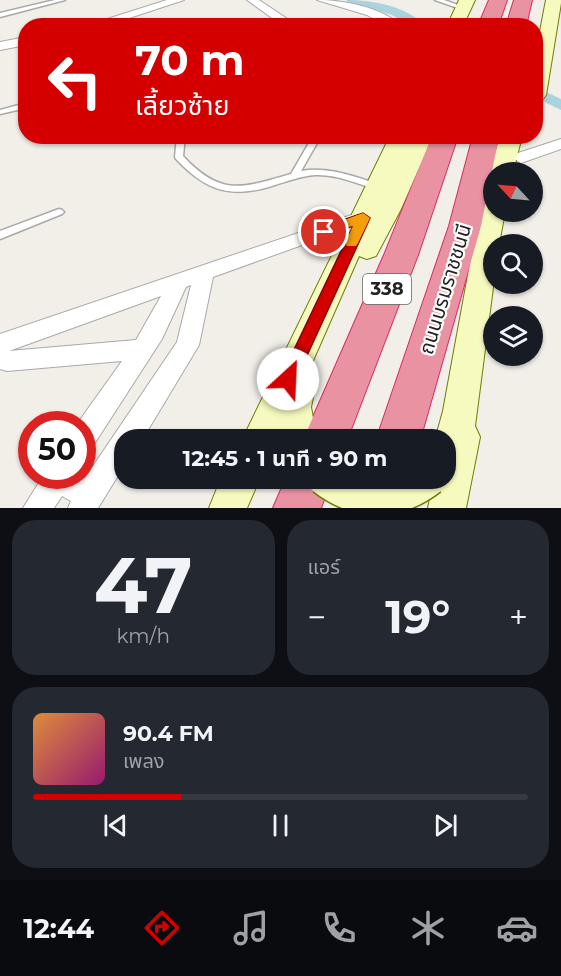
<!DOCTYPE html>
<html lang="th">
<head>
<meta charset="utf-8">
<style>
	:root { --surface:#171b24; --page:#242831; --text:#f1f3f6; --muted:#9ea1a6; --line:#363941; --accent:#d40000 }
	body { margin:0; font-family:Montserrat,"Noto Sans Thai",sans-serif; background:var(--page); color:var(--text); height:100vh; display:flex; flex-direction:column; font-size:22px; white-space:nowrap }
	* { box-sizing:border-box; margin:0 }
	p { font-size:20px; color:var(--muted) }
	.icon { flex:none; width:33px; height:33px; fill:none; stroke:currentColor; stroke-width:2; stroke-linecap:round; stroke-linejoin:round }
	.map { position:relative; height:508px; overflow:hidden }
	.details { display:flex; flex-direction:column; gap:12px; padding:12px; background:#0d0f14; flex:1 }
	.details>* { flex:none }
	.top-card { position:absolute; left:18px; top:18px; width:525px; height:126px; border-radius:24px; box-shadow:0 2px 4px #0004; background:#d40000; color:#fff; overflow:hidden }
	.needle { width:39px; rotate:296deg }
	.fabs { position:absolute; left:483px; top:162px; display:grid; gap:12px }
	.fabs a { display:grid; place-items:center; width:60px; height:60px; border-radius:50%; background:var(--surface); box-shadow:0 2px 4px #0004; font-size:30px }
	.speed { position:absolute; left:18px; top:411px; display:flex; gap:12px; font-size:30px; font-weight:700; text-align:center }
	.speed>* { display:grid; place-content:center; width:78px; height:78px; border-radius:50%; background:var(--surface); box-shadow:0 2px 4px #0004; line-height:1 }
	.speed .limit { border:9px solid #d22; background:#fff; color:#111 }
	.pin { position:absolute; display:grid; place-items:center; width:51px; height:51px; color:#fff; margin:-26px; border:3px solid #fff; border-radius:50%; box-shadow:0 2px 6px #0007 }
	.me { position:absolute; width:66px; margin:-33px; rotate:25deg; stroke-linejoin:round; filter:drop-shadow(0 0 4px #0008) }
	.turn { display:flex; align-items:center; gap:21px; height:126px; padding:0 18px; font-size:27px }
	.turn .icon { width:78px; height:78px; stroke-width:2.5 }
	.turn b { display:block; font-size:42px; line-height:51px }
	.big { font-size:45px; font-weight:700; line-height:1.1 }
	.details .widget { flex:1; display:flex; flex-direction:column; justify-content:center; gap:9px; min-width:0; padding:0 21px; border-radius:24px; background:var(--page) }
	.details .dial { align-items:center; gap:0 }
	.dial b { font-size:78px; line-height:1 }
	.song { display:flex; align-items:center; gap:18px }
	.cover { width:72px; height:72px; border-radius:9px; background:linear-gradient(135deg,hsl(30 70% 55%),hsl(320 70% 35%)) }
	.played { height:6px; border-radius:3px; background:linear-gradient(90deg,var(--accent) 30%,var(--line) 30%) }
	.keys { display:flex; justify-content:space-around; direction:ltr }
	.heat { display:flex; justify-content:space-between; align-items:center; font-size:33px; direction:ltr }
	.details .tiles { flex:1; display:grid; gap:12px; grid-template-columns:1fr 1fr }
	.widget:last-child { grid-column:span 2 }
	.trip { position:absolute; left:114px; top:429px; width:342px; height:60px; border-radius:24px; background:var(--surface); box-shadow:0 2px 4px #0004; font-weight:700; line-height:60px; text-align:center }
	.tabs { display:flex; height:96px; justify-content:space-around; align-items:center; background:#090b0e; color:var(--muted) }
	.tabs .icon { width:42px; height:42px }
	.tabs .active { color:var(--accent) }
	.tabs b { font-size:27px; color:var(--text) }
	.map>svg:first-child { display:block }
</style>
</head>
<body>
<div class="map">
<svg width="561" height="508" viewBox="0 0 561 508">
	<rect width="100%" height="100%" fill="#f2efe9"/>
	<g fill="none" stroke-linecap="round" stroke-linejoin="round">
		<g fill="#aad3df" fill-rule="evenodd">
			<path d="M 346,0 C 373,0 406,6 426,26 L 410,26 L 392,15 L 348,2 Z"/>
			<path d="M 536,87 L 561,99 L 561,110 L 536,98 Z"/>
		</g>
		<defs>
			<g id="lane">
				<path d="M 55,0 L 65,0 L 0,17 L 0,13 Z"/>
				<path d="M 435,0 L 444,0 L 466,8 L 461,9 Z"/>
				<path d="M 26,103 L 26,108 L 0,114 L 0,110 Z"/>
				<path d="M 177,136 L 185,136 L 183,156 C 221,197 242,188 291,174 L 313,136 L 321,136 L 301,171 C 329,166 355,177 381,185 L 383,187 L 378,190 C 358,184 337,174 315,175 C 301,176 288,181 275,185 C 232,199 207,192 176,159 L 175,157 Z"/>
				<path d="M 59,209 L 62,210 L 64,212 L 62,214 L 0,239 L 0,231 Z"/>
			</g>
			<g id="street">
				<path d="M 167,0 L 184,0 L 105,26 L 85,26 Z"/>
				<path d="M 247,0 L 259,0 L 298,26 L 283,26 Z"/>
				<path d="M 317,0 C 344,0 381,7 402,26 L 386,26 L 367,15 Z"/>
				<path d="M 26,37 L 26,45 L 0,50 L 0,42 Z"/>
				<path d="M 561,139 L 561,149 L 521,163 L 513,158 L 515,154 Z"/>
				<path d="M 363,211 L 369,213 L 372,217 L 369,221 L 213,277 L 199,345 L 142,440 L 124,440 L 124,466 L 98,508 L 68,508 L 71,501 L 62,496 L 54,508 L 23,508 L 43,476 L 80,476 L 85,478 L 177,342 L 191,285 L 186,287 L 162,339 L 91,449 L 82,453 L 82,424 L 77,424 L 122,361 L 7,371 L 0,369 L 0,334 ZM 161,296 L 136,340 L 9,351 Z"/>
			</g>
			<g id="secondary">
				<path d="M 459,0 L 475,0 L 463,26 L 447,26 Z"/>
				<path d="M 546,0 L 561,0 L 561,3 L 546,95 L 543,99 L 536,101 L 536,52 Z"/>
				<path d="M 390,136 L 433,136 L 401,209 L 376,256 L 367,259 L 359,256 L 312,363 L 318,374 L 311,407 L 317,440 L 281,440 L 280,436 L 278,440 L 242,440 Z"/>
				<path d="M 500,136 L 522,136 L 513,172 L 494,172 L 494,177 L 490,172 Z"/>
				<path d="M 494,198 L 494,212 L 505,212 L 499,244 L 494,244 L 494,280 L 475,426 L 480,437 L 466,508 L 428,508 L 434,478 L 446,478 L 446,440 L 435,440 L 443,411 L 477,226 L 485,200 Z"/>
				<path d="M 221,478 L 260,478 L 247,508 L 209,508 Z"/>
			</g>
			<g id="highway">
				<path d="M 489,0 L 507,0 L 498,26 L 478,26 Z"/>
				<path d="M 514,0 L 532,0 L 526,26 L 506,26 Z"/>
				<path d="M 432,136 L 458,136 L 418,255 L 347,440 L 303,440 L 384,255 Z"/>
				<path d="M 473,136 L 499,136 L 481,226 L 420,440 L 376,440 L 449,226 Z"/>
				<path d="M 286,478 L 332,478 L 321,508 L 273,508 Z"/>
			</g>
		</defs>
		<use href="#lane" stroke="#a9a9a9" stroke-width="3"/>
		<use href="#street" stroke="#a9a9a9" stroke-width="2"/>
		<use href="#secondary" stroke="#707d05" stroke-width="2"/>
		<use href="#highway" stroke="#dc2a67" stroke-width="2"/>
		<use href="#lane" fill="#fff" fill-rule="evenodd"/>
		<use href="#street" fill="#fff" fill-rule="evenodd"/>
		<use href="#secondary" fill="#f7fabf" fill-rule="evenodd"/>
		<use href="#highway" fill="#e892a2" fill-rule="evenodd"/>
		<defs>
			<path id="secondary-bridge" d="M 324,478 C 357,504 397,504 430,478"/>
		</defs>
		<use href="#secondary-bridge" stroke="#707d05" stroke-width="37" stroke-linecap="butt"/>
		<use href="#secondary-bridge" stroke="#f7fabf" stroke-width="34"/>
	</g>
	<path fill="#d40000" stroke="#8a0000" stroke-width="1.5" d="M 363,213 L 370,218 L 294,384 L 288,386 L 282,384 L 280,379 L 353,226 L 324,236 L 317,232 L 319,228 Z"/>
	<path fill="#f59e0b" d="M 363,213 L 370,218 L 358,243 L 356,246 L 347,246 L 345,243 L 353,226 L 348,227 L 342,223 L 344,220 Z"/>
	<g text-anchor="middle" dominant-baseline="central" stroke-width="4.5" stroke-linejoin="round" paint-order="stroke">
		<rect fill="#fff" stroke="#646464" stroke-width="1.5" x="363" y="274" width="48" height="30" rx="4.5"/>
		<g font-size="18" font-weight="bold" fill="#222">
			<text x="387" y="289">338</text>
		</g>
		<g font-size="20" fill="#222" stroke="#fff">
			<text transform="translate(445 289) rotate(-73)">ถนนบรมราชชนนี</text>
		</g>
	</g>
</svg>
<div class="fabs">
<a><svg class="needle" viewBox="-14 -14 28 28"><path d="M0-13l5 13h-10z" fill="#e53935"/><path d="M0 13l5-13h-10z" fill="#9ea1a6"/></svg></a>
<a><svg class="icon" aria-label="search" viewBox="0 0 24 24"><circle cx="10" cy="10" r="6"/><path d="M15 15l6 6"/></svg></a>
<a><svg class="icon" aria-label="layers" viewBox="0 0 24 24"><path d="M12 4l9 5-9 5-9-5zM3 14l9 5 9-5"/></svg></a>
</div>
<div class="speed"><div class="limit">50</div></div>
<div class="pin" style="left:324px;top:232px;background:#d93025"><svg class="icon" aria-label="arrive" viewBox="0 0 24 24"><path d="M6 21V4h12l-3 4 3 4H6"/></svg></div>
<svg class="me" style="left:288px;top:379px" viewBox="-20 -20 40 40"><circle r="19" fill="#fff"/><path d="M0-13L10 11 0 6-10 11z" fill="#d40000"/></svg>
<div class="trip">12:45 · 1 นาที · 90 m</div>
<div class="top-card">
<div class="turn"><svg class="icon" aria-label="left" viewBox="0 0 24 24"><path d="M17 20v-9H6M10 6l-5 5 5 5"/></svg><div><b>70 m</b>เลี้ยวซ้าย</div></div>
</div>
</div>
<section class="details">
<div class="tiles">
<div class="widget dial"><b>47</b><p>km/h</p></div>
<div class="widget"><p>แอร์</p>
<div class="heat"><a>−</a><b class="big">19°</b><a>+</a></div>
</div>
<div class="widget">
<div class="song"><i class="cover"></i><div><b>90.4 FM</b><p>เพลง</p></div></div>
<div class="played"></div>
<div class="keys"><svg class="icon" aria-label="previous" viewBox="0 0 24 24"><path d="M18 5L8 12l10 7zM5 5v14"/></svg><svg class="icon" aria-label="pause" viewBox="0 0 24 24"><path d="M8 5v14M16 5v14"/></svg><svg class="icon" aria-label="next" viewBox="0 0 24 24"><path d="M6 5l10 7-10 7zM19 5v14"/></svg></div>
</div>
</div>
</section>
<nav class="tabs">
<b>12:44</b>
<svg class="icon active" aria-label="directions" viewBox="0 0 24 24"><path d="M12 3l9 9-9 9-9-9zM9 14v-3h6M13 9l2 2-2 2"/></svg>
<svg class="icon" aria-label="music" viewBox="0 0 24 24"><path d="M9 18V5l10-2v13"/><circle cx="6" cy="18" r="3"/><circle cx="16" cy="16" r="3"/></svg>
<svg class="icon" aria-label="phone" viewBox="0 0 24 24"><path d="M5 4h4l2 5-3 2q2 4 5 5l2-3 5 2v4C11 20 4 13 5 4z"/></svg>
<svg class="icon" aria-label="climate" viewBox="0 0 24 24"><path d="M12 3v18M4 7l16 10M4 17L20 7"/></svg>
<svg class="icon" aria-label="car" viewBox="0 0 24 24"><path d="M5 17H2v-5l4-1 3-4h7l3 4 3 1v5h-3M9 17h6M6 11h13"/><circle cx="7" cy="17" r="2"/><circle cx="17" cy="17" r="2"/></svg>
</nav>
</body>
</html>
